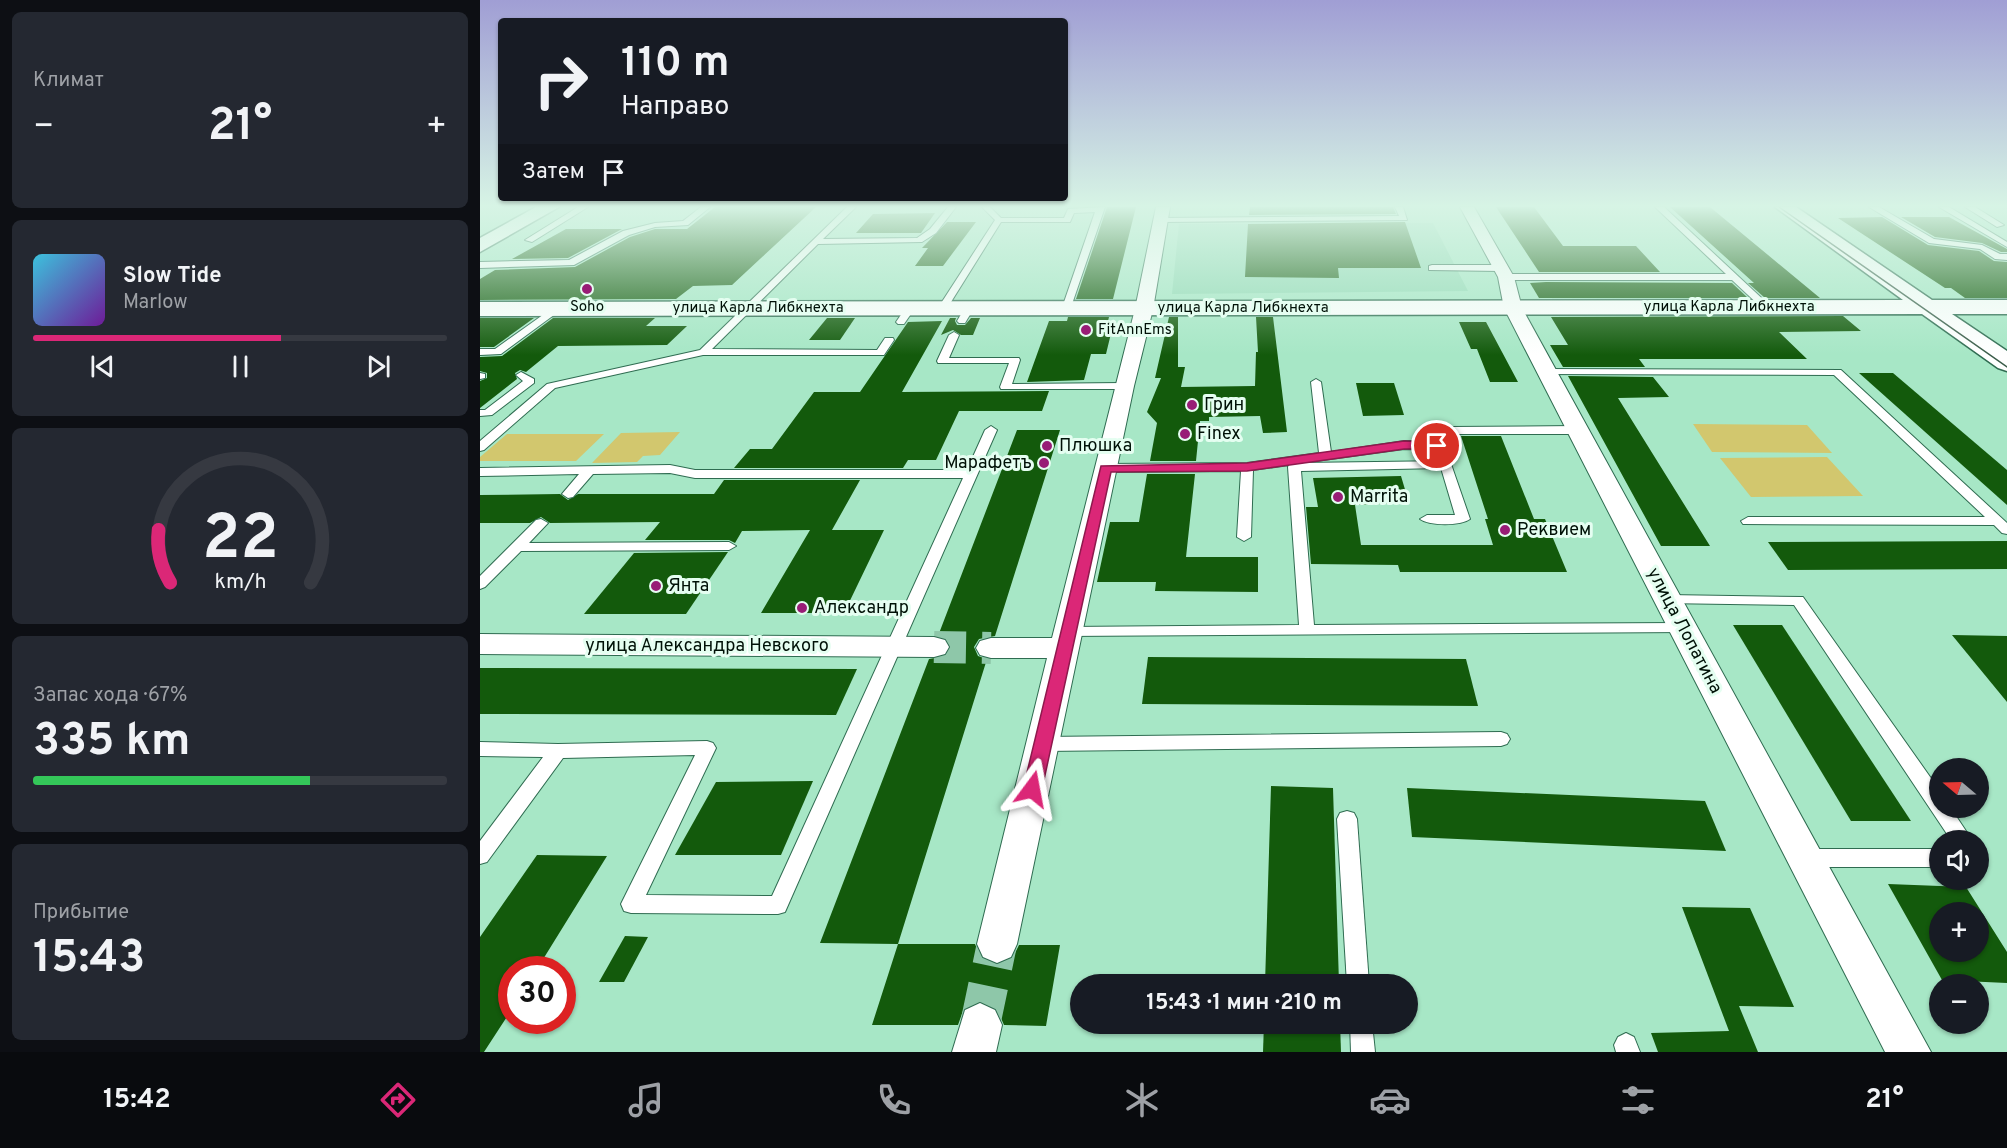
<!DOCTYPE html>
<html lang="ru">
<head>
<meta charset="utf-8">
<style>
	:root { --surface:#171b24; --page:#242831; --text:#f1f3f6; --muted:#9ea1a6; --line:#363941; --accent:#db2777 }
	body { margin:0; font-family:Overpass,sans-serif; background:var(--page); color:var(--text); height:100vh; display:flex; flex-direction:column; font-size:22px; white-space:nowrap }
	* { box-sizing:border-box; margin:0 }
	p { font-size:20px; color:var(--muted) }
	.icon { flex:none; width:33px; height:33px; fill:none; stroke:currentColor; stroke-width:2; stroke-linecap:round; stroke-linejoin:round }
	.map { position:relative; flex:1; overflow:hidden }
	.panel { display:flex; flex-direction:column; gap:12px; padding:12px; background:#0d0f14; width:480px }
	.panel>* { flex:none }
	.guide { position:absolute; left:18px; top:18px; width:570px; height:183px; border-radius:6px; box-shadow:0 2px 4px #0004; background:#171b24; color:var(--text); overflow:hidden }
	.needle { width:39px; rotate:289deg }
	.tools { position:absolute; left:1449px; top:758px; display:grid; gap:12px }
	.tools a { display:grid; place-items:center; width:60px; height:60px; border-radius:50%; background:var(--surface); box-shadow:0 2px 4px #0004; font-size:30px }
	.speed { position:absolute; left:18px; top:956px; display:flex; gap:12px; font-size:30px; font-weight:700; text-align:center }
	.speed>* { display:grid; place-content:center; width:78px; height:78px; border-radius:50%; background:var(--surface); box-shadow:0 2px 4px #0004; line-height:1 }
	.speed .limit { border:9px solid #d22; background:#fff; color:#111 }
	.pin { position:absolute; display:grid; place-items:center; width:51px; height:51px; color:#fff; margin:-26px; border:3px solid #fff; border-radius:50%; box-shadow:0 2px 6px #0007 }
	.me { position:absolute; width:66px; margin:-33px; rotate:13deg; stroke-linejoin:round; filter:drop-shadow(0 0 4px #0008) }
	.turn { display:flex; align-items:center; gap:21px; height:126px; padding:0 24px; font-size:27px }
	.turn .icon { width:78px; height:78px; stroke-width:2.5 }
	.turn b { display:block; font-size:42px; line-height:51px }
	.then { display:flex; align-items:center; height:57px; padding:0 24px; background:#0003; gap:12px; font-size:22px }
	.big { font-size:45px; font-weight:700; line-height:1.1 }
	.panel .widget { flex:1; display:flex; flex-direction:column; justify-content:center; gap:9px; min-width:0; padding:0 21px; border-radius:9px; background:var(--page) }
	.panel .dial { align-items:center; gap:0 }
	.dial svg { height:156px; overflow:visible; fill:none; stroke:var(--line); stroke-width:7; stroke-linecap:round; text-anchor:middle }
	.dial text { fill:var(--text); stroke:none }
	.song { display:flex; align-items:center; gap:18px }
	.cover { width:72px; height:72px; border-radius:9px; background:linear-gradient(135deg,hsl(190 70% 55%),hsl(280 70% 35%)) }
	.played { height:6px; border-radius:3px; background:linear-gradient(90deg,var(--accent) 60%,var(--line) 60%) }
	.keys { display:flex; justify-content:space-around; direction:ltr }
	.heat { display:flex; justify-content:space-between; align-items:center; font-size:33px; direction:ltr }
	.charge { height:9px; border-radius:4px; background:linear-gradient(90deg,#34c759 67%,var(--line) 0) }
	.trip { position:absolute; left:590px; top:974px; width:348px; height:60px; border-radius:30px; background:var(--surface); box-shadow:0 2px 4px #0004; font-weight:700; line-height:60px; text-align:center }
	.tab-bar { display:flex; height:96px; justify-content:space-around; align-items:center; background:#090b0e; color:var(--muted) }
	.tab-bar .icon { width:42px; height:42px }
	.tab-bar .active { color:var(--accent) }
	.tab-bar b { font-size:27px; color:var(--text) }
	main { display:flex; flex:1; min-height:0 }
	.map>svg:first-child { display:block }
</style>
</head>
<body>
<main>
<section class="panel">
<div class="widget"><p>Климат</p>
<div class="heat"><a>−</a><b class="big">21°</b><a>+</a></div>
</div>
<div class="widget">
<div class="song"><i class="cover"></i><div><b>Slow Tide</b><p>Marlow</p></div></div>
<div class="played"></div>
<div class="keys"><svg class="icon" aria-label="previous" viewBox="0 0 24 24"><path d="M18 5L8 12l10 7zM5 5v14"/></svg><svg class="icon" aria-label="pause" viewBox="0 0 24 24"><path d="M8 5v14M16 5v14"/></svg><svg class="icon" aria-label="next" viewBox="0 0 24 24"><path d="M6 5l10 7-10 7zM19 5v14"/></svg></div>
</div>
<div class="widget dial"><svg viewBox="0 0 100 80">
<path d="M14 69A42 42 0 1 1 86 69"/>
<path d="M14 69A42 42 0 0 1 8 42" stroke="#db2777"/>
<text x="50" y="56" font-size="32" font-weight="700">22</text>
<text x="50" y="72" font-size="11">km/h</text>
</svg></div>
<div class="widget"><p>Запас хода · 67%</p><b class="big">335 km</b><div class="charge"></div></div>
<div class="widget"><p>Прибытие</p><b class="big">15:43</b></div>
</section>
<div class="map">
<svg width="1527" height="1052" viewBox="0 0 1527 1052">
	<rect width="100%" height="100%" fill="#a7e7c6"/>
	<path fill="#93dab6" d="M 953,223 L 988,291 L 692,294 L 699,224 Z"/>
	<g fill="#d2c76e">
		<path d="M 1213,424 L 1327,425 L 1352,453 L 1232,452 Z"/>
		<path d="M 200,432 L 180,455 L 163,456 L 157,462 L 112,463 L 141,433 Z"/>
		<path d="M 27,434 L 124,434 L 96,461 L 0,461 L 0,457 Z"/>
		<path d="M 1347,457 L 1383,496 L 1271,497 L 1240,458 Z"/>
	</g>
	<g fill="#135a0c" fill-rule="evenodd">
		<path d="M 235,207 L 336,207 L 252,285 L 213,286 L 196,299 L 0,300 L 0,279 L 15,270 L 95,267 L 150,237 L 175,229 L 207,229 Z"/>
		<path d="M 627,207 L 656,207 L 633,299 L 596,299 Z"/>
		<path d="M 770,207 L 913,207 L 916,214 L 769,215 Z"/>
		<path d="M 1016,207 L 1054,207 L 1083,246 L 1156,246 L 1180,272 L 1059,272 Z"/>
		<path d="M 1190,207 L 1230,207 L 1340,298 L 1285,298 L 1268,283 L 1274,283 Z"/>
		<path d="M 455,213 L 441,233 L 376,233 L 393,214 Z"/>
		<path d="M 1402,217 L 1448,245 L 1499,251 L 1514,261 L 1527,262 L 1527,298 L 1485,298 L 1471,288 L 1465,288 L 1358,218 Z"/>
		<path d="M 1421,217 L 1469,217 L 1527,249 L 1527,252 L 1521,252 L 1502,243 L 1455,237 Z"/>
		<path d="M 467,222 L 496,222 L 463,266 L 435,266 L 448,248 L 442,248 Z"/>
		<path d="M 925,222 L 941,268 L 858,268 L 859,278 L 765,277 L 768,224 Z"/>
		<path d="M 86,229 L 142,229 L 88,258 L 32,259 Z"/>
		<path d="M 1066,282 L 1252,283 L 1268,298 L 1059,298 L 1050,283 Z"/>
		<path d="M 1363,316 L 1381,331 L 1299,332 L 1327,359 L 1159,359 L 1165,367 L 1083,367 L 1070,345 L 1088,345 L 1071,317 Z"/>
		<path d="M 588,317 L 629,317 L 628,321 L 634,321 L 626,354 L 611,354 L 604,380 L 547,382 L 569,321 L 587,321 Z"/>
		<path d="M 689,317 L 698,317 L 698,367 L 705,367 L 701,387 L 775,386 L 776,352 L 778,352 L 776,317 L 793,317 L 807,432 L 783,433 L 780,416 L 729,417 L 729,421 L 720,421 L 716,461 L 670,461 L 677,423 L 667,412 L 681,378 L 675,378 Z"/>
		<path d="M 0,318 L 54,318 L 14,347 L 0,347 Z"/>
		<path d="M 73,318 L 175,318 L 166,326 L 207,326 L 187,345 L 78,346 L 46,372 L 40,370 L 35,373 L 37,379 L 0,408 L 0,381 L 7,378 L 7,373 L 0,371 L 0,357 L 22,356 Z"/>
		<path d="M 347,318 L 375,318 L 360,340 L 329,340 Z"/>
		<path d="M 470,318 L 476,318 L 475,321 L 477,325 L 485,325 L 491,318 L 500,318 L 493,335 L 481,335 L 473,330 L 461,335 Z"/>
		<path d="M 462,321 L 422,392 L 569,391 L 562,411 L 479,411 L 456,460 L 428,460 L 423,468 L 254,468 L 270,449 L 292,449 L 334,392 L 380,392 L 428,322 Z"/>
		<path d="M 979,322 L 1006,322 L 1038,382 L 1010,382 L 997,349 L 991,349 Z"/>
		<path d="M 1379,373 L 1413,373 L 1527,470 L 1527,505 Z"/>
		<path d="M 1088,376 L 1173,377 L 1189,397 L 1138,398 L 1230,546 L 1181,546 Z"/>
		<path d="M 876,383 L 914,383 L 924,415 L 883,416 Z"/>
		<path d="M 537,430 L 580,430 L 515,636 L 499,639 L 494,647 L 498,656 L 507,659 L 418,944 L 340,943 L 449,659 L 466,656 L 471,648 L 467,639 L 458,636 Z"/>
		<path d="M 981,436 L 1021,436 L 1054,519 L 1065,519 L 1087,572 L 920,572 L 918,565 L 831,564 L 826,507 L 838,507 L 833,478 L 921,476 L 929,503 L 875,505 L 881,545 L 1013,545 L 1005,519 L 1008,519 Z"/>
		<path d="M 667,474 L 715,474 L 706,557 L 778,557 L 778,592 L 675,591 L 676,582 L 617,582 L 630,522 L 659,522 Z"/>
		<path d="M 244,480 L 380,480 L 352,530 L 404,530 L 364,613 L 281,613 L 330,530 L 262,531 L 255,543 L 249,540 L 165,540 L 180,522 L 70,523 L 61,517 L 50,523 L 0,523 L 0,495 L 80,494 L 88,500 L 98,494 L 234,494 Z"/>
		<path d="M 1527,541 L 1527,569 L 1308,570 L 1288,542 Z"/>
		<path d="M 248,552 L 206,614 L 104,614 L 154,553 Z"/>
		<path d="M 1253,625 L 1302,625 L 1431,821 L 1371,821 Z"/>
		<path d="M 1472,635 L 1527,636 L 1527,702 Z"/>
		<path d="M 668,657 L 986,659 L 998,706 L 662,704 Z"/>
		<path d="M 0,668 L 377,669 L 356,715 L 0,714 Z"/>
		<path d="M 333,781 L 301,855 L 195,855 L 236,782 Z"/>
		<path d="M 791,786 L 853,788 L 859,984 L 785,984 Z"/>
		<path d="M 927,788 L 1225,801 L 1246,851 L 932,837 Z"/>
		<path d="M 57,855 L 127,856 L 57,969 L 32,969 L 32,1009 L 4,1052 L 0,1052 L 0,937 Z"/>
		<path d="M 1408,884 L 1486,887 L 1527,952 L 1527,983 L 1462,980 ZM 1460,912 L 1498,912 L 1498,951 L 1460,951 Z"/>
		<path d="M 1202,907 L 1270,908 L 1314,1007 L 1259,1006 L 1278,1052 L 1178,1052 L 1171,1033 L 1249,1031 Z"/>
		<path d="M 145,936 L 168,937 L 144,982 L 119,982 Z"/>
		<path d="M 418,944 L 495,944 L 501,958 L 516,965 L 532,959 L 539,945 L 580,945 L 566,1026 L 524,1025 L 517,1009 L 501,1001 L 484,1008 L 478,1025 L 392,1025 Z"/>
		<path d="M 784,1023 L 860,1023 L 861,1052 L 783,1052 Z"/>
	</g>
	<g fill="none" stroke-linecap="round" stroke-linejoin="round">
		<path stroke="#8ec7a9" stroke-width="32" stroke-dasharray="32 16" stroke-linecap="butt" d="M 454,647 L 511,648"/>
		<path stroke="#8ec7a9" stroke-width="40" stroke-dasharray="40 20" stroke-linecap="butt" d="M 500,1025 L 517,944"/>
		<defs>
			<g id="lane">
				<path d="M 98,207 L 108,207 L 52,242 L 45,240 Z"/>
				<path d="M 221,207 L 230,207 L 208,225 L 175,227 L 149,235 L 94,265 L 0,268 L 0,262 L 89,260 L 143,231 L 175,223 L 203,221 Z"/>
				<path d="M 367,207 L 376,207 L 343,239 L 437,238 L 450,229 L 468,207 L 476,207 L 456,233 L 442,242 L 338,244 L 232,349 L 397,350 L 405,338 L 413,338 L 414,340 L 404,355 L 223,355 L 75,388 L 4,450 L 0,451 L 0,441 L 67,384 L 220,350 Z"/>
				<path d="M 502,207 L 510,207 L 521,218 L 584,218 L 588,209 L 625,207 L 590,310 L 582,308 L 615,212 L 594,213 L 590,222 L 521,222 L 466,310 L 460,310 L 458,308 L 515,220 Z"/>
				<path d="M 915,207 L 923,207 L 927,220 L 682,222 L 678,220 L 682,218 L 919,216 Z"/>
				<path d="M 1175,207 L 1184,207 L 1289,305 L 1289,309 L 1283,309 L 1252,280 L 1026,280 L 1022,277 L 1026,274 L 1246,274 Z"/>
				<path d="M 1389,207 L 1399,207 L 1454,239 L 1502,245 L 1520,254 L 1527,254 L 1527,260 L 1515,259 L 1500,249 L 1449,243 Z"/>
				<path d="M 1459,207 L 1469,207 L 1527,242 L 1527,247 Z"/>
				<path d="M 1485,207 L 1495,207 L 1524,225 L 1517,227 Z"/>
				<path d="M 952,265 L 1021,265 L 1025,268 L 1021,271 L 949,270 L 949,266 Z"/>
				<path d="M 427,306 L 435,308 L 424,324 L 418,324 L 416,322 Z"/>
				<path d="M 486,306 L 494,308 L 485,323 L 479,323 L 477,321 Z"/>
				<path d="M 74,307 L 82,309 L 21,354 L 0,355 L 0,349 L 15,349 Z"/>
				<path d="M 474,332 L 479,335 L 469,358 L 539,358 L 540,360 L 532,384 L 644,383 L 649,386 L 644,389 L 521,389 L 520,387 L 529,363 L 458,363 L 457,361 L 469,335 Z"/>
				<path d="M 1066,369 L 1361,370 L 1527,523 L 1527,534 L 1522,533 L 1514,525 L 1263,524 L 1261,521 L 1268,517 L 1505,517 L 1354,375 L 1062,374 L 1062,370 Z"/>
				<path d="M 41,372 L 54,379 L 54,383 L 12,415 L 0,416 L 0,410 L 5,410 L 43,381 L 36,375 Z"/>
				<path d="M 0,373 L 5,374 L 5,378 L 0,379 Z"/>
				<path d="M 836,379 L 841,382 L 851,452 L 924,441 L 967,442 L 965,431 L 971,427 L 1097,426 L 1103,430 L 1097,434 L 977,434 L 979,446 L 973,450 L 924,449 L 821,463 L 970,461 L 990,519 C 981,526 949,526 940,519 L 947,515 L 975,515 L 961,468 L 821,471 L 834,625 L 1203,623 L 1208,624 L 1211,628 L 1208,632 L 583,636 L 580,632 L 583,628 L 588,627 L 819,625 L 808,467 L 809,465 L 773,470 L 771,537 L 764,541 L 757,537 L 761,471 L 625,472 L 619,468 L 625,464 L 767,463 L 839,453 L 831,382 Z"/>
				<path d="M 511,426 L 517,430 L 305,912 L 298,914 L 151,913 L 144,911 L 141,904 L 215,755 L 83,758 L 7,862 L 0,864 L 0,841 L 63,757 L 0,756 L 0,742 L 78,744 L 227,741 L 233,743 L 236,748 L 166,895 L 292,896 L 483,478 L 215,478 L 190,473 L 113,474 L 93,497 L 88,498 L 82,494 L 99,474 L 0,476 L 0,468 L 190,465 L 215,470 L 487,470 L 505,430 Z"/>
				<path d="M 61,519 L 68,523 L 49,543 L 249,542 L 256,546 L 249,550 L 41,551 L 5,587 L 0,589 L 0,576 L 56,520 Z"/>
				<path d="M 1187,595 L 1323,597 L 1460,791 L 1460,807 L 1470,807 L 1492,840 L 1471,840 L 1314,605 L 1182,603 L 1180,600 L 1182,597 Z"/>
				<path d="M 1021,732 L 1027,734 L 1030,739 L 1027,744 L 1021,746 L 563,751 L 557,749 L 554,744 L 557,739 L 563,737 Z"/>
				<path d="M 867,811 L 874,813 L 877,819 L 889,984 L 867,984 L 857,819 L 860,813 Z"/>
				<path d="M 1328,849 L 1460,849 L 1460,867 L 1328,867 L 1321,864 L 1318,858 L 1321,852 Z"/>
				<path d="M 870,1023 L 892,1023 L 895,1052 L 871,1052 Z"/>
				<path d="M 1146,1033 L 1154,1037 L 1160,1052 L 1136,1052 L 1134,1045 L 1138,1037 Z"/>
			</g>
			<g id="street">
				<path d="M 676,207 L 690,207 L 673,309 L 654,386 L 537,944 L 531,957 L 517,963 L 503,957 L 497,944 L 567,658 L 511,658 L 500,655 L 496,648 L 500,641 L 511,638 L 572,638 L 655,309 Z"/>
				<path d="M 980,207 L 994,207 L 1034,277 L 1042,308 L 1451,1052 L 1405,1052 L 1024,308 L 1018,277 Z"/>
				<path d="M 0,634 L 454,637 L 465,640 L 469,647 L 465,654 L 454,657 L 0,654 Z"/>
				<path d="M 500,1003 L 515,1010 L 522,1025 L 516,1052 L 472,1052 L 485,1010 Z"/>
			</g>
			<g id="secondary">
				<path d="M 56,207 L 79,207 L 0,252 L 0,238 Z"/>
				<path d="M 1295,207 L 1316,207 L 1452,300 L 1527,300 L 1527,314 L 1472,314 L 1527,351 L 1527,371 L 1518,368 L 1442,314 L 0,316 L 0,302 L 1423,300 Z"/>
			</g>
		</defs>
		<use href="#lane" stroke="#2f6c51" stroke-width="2"/>
		<use href="#street" stroke="#2f6c51" stroke-width="2"/>
		<use href="#secondary" stroke="#2f6c51" stroke-width="3"/>
		<use href="#lane" fill="#fff" fill-rule="evenodd"/>
		<use href="#street" fill="#fff" fill-rule="evenodd"/>
		<use href="#secondary" fill="#fff" fill-rule="evenodd"/>
		<path stroke="#3b5d4a" stroke-width="1.5" d="M 1299,207 L 1527,367"/>
	</g>
	<linearGradient id="sky" x2="0" y2="1"><stop stop-color="#a09ed4"/><stop offset="0.58" stop-color="#d7f4e5"/><stop offset="1" stop-color="#d7f4e5" stop-opacity="0"/></linearGradient>
	<rect width="1527" height="355" fill="url(#sky)"/>
	<path fill="#db2777" stroke="#8e194d" stroke-width="1.5" d="M 924,441 L 957,442 L 963,446 L 957,449 L 924,449 L 767,471 L 631,472 L 562,789 L 559,794 L 552,796 L 546,794 L 543,789 L 621,466 L 767,463 Z"/>
	<g fill="#981d76" stroke="#e5fef1" stroke-width="2">
		<circle cx="107" cy="289" r="6"/>
		<circle cx="606" cy="330" r="6"/>
		<circle cx="712" cy="405" r="6"/>
		<circle cx="705" cy="434" r="6"/>
		<circle cx="567" cy="446" r="6"/>
		<circle cx="564" cy="463" r="6"/>
		<circle cx="858" cy="497" r="6"/>
		<circle cx="1025" cy="530" r="6"/>
		<circle cx="176" cy="586" r="6"/>
		<circle cx="322" cy="608" r="6"/>
	</g>
	<g text-anchor="middle" dominant-baseline="central" stroke-width="6" stroke-linejoin="round" paint-order="stroke">
		<g font-size="15" fill="#001107" stroke="#e5fef1">
			<text x="107" y="307">Soho</text>
			<text x="618" y="330" text-anchor="start">FitAnnEms</text>
		</g>
		<g font-size="15" fill="#001107" stroke="#e5fef1">
			<text x="1249" y="307">улица Карла Либкнехта</text>
			<text x="278" y="308">улица Карла Либкнехта</text>
			<text x="763" y="308">улица Карла Либкнехта</text>
		</g>
		<g font-size="18" fill="#001107" stroke="#e5fef1" text-anchor="start">
			<text x="724" y="405">Грин</text>
			<text x="717" y="434">Finex</text>
			<text x="579" y="446">Плюшка</text>
			<text x="552" y="463" text-anchor="end">Марафетъ</text>
			<text x="870" y="497">Marrita</text>
			<text x="1037" y="530">Реквием</text>
			<text x="188" y="586">Янта</text>
			<text x="334" y="608">Александр</text>
		</g>
		<g font-size="18" fill="#001107" stroke="#e5fef1">
			<text transform="translate(1204 631) rotate(62)">улица Лопатина</text>
			<text x="227" y="646">улица Александра Невского</text>
		</g>
	</g>
</svg>
<div class="tools">
<a><svg class="needle" viewBox="-14 -14 28 28"><path d="M0-13l5 13h-10z" fill="#e53935"/><path d="M0 13l5-13h-10z" fill="#9ea1a6"/></svg></a>
<a><svg class="icon" aria-label="sound" viewBox="0 0 24 24"><path d="M4 9h4l5-4v14l-5-4H4zM17 9q2 3 0 6"/></svg></a>
<a>+</a>
<a>−</a>
</div>
<div class="speed"><div class="limit">30</div></div>
<div class="pin" style="left:957px;top:446px;background:#d93025"><svg class="icon" aria-label="arrive" viewBox="0 0 24 24"><path d="M6 21V4h12l-3 4 3 4H6"/></svg></div>
<svg class="me" style="left:552px;top:789px" viewBox="-20 -20 40 40"><path d="M0-17L14 15 0 8-14 15z" fill="#db2777" stroke="#fff" stroke-width="4"/></svg>
<div class="trip">15:43 · 1 мин · 210 m</div>
<div class="guide">
<div class="turn"><svg class="icon" aria-label="right" viewBox="0 0 24 24"><path d="M7 20v-9h11M14 6l5 5-5 5"/></svg><div><b>110 m</b>Направо</div></div>
<div class="then">Затем<svg class="icon" aria-label="arrive" viewBox="0 0 24 24"><path d="M6 21V4h12l-3 4 3 4H6"/></svg></div>
</div>
</div>
</main>
<nav class="tab-bar">
<b>15:42</b>
<svg class="icon active" aria-label="directions" viewBox="0 0 24 24"><path d="M12 3l9 9-9 9-9-9zM9 14v-3h6M13 9l2 2-2 2"/></svg>
<svg class="icon" aria-label="music" viewBox="0 0 24 24"><path d="M9 18V5l10-2v13"/><circle cx="6" cy="18" r="3"/><circle cx="16" cy="16" r="3"/></svg>
<svg class="icon" aria-label="phone" viewBox="0 0 24 24"><path d="M5 4h4l2 5-3 2q2 4 5 5l2-3 5 2v4C11 20 4 13 5 4z"/></svg>
<svg class="icon" aria-label="climate" viewBox="0 0 24 24"><path d="M12 3v18M4 7l16 10M4 17L20 7"/></svg>
<svg class="icon" aria-label="car" viewBox="0 0 24 24"><path d="M5 17H2v-5l4-1 3-4h7l3 4 3 1v5h-3M9 17h6M6 11h13"/><circle cx="7" cy="17" r="2"/><circle cx="17" cy="17" r="2"/></svg>
<svg class="icon" aria-label="filters" viewBox="0 0 24 24"><path d="M4 7h16M4 17h16"/><circle cx="9" cy="7" r="2"/><circle cx="15" cy="17" r="2"/></svg>
<b>21°</b>
</nav>
</body>
</html>
